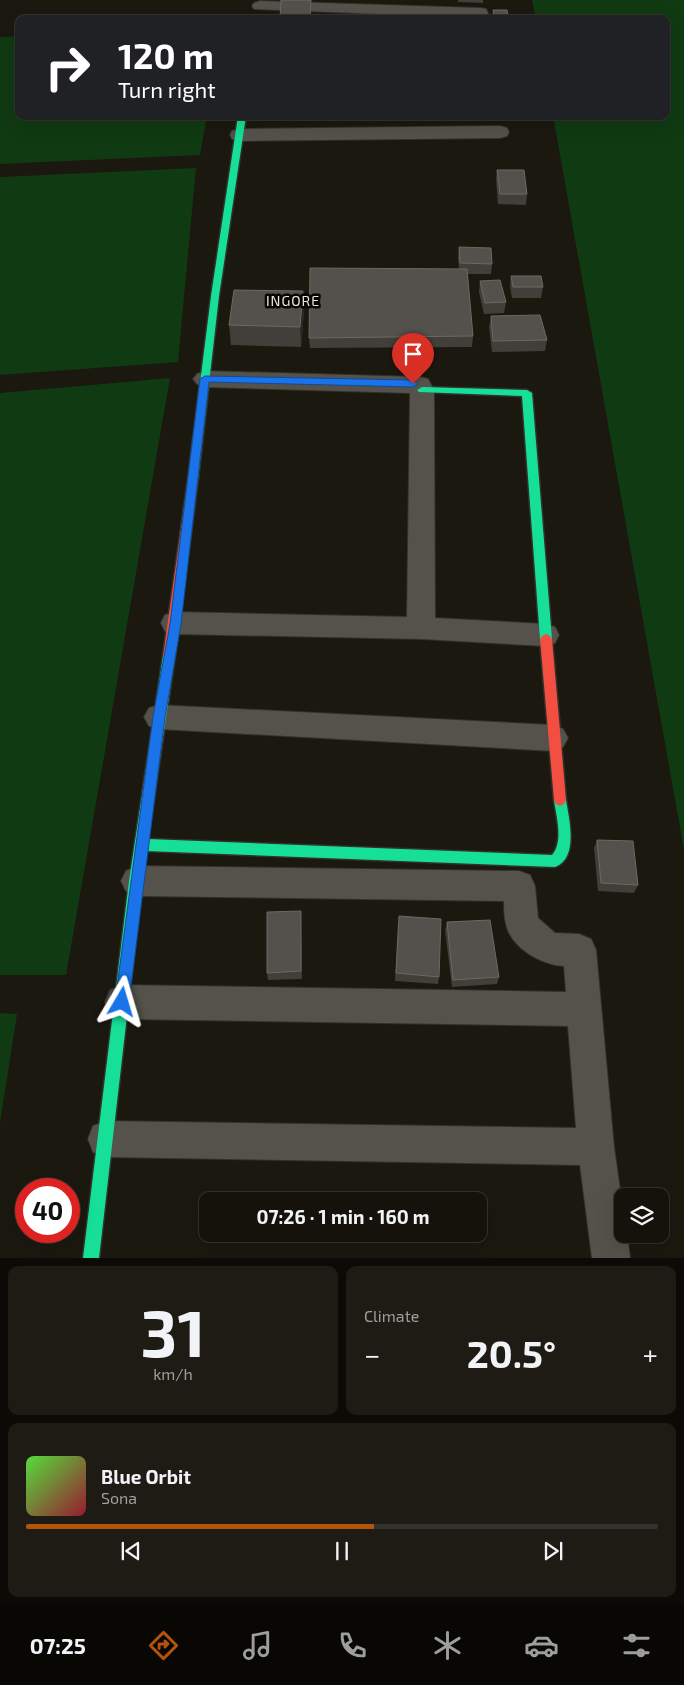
<!DOCTYPE html>
<html lang="en">
<head>
<meta charset="utf-8">
<style>
	:root { --surface:#14120b; --page:#1d1b14; --text:#f1f3f6; --muted:#9d9e9d; --line:#33322c; --accent:#b45309 }
	body { margin:0; font-family:"Exo 2",sans-serif; background:var(--page); color:var(--text); height:100vh; display:flex; flex-direction:column; font-size:19px; white-space:nowrap }
	* { box-sizing:border-box; margin:0 }
	p { font-size:16px; color:var(--muted) }
	.icon { flex:none; width:28px; height:28px; fill:none; stroke:currentColor; stroke-width:2; stroke-linecap:round; stroke-linejoin:round }
	.map { position:relative; height:1258px; overflow:hidden }
	.sheet { display:flex; flex-direction:column; gap:8px; padding:8px; background:#0b0a06; flex:1 }
	.sheet>* { flex:none }
	.hud { position:absolute; left:15px; top:15px; width:655px; height:105px; border-radius:10px; box-shadow:0 5px 20px #0002,0 0 0 1px var(--line); background:#202124; color:#fff; overflow:hidden }
	.buttons { position:absolute; left:614px; top:1188px; display:grid; gap:10px }
	.buttons a { display:grid; place-items:center; width:55px; height:55px; border-radius:10px; background:var(--surface); box-shadow:0 5px 20px #0002,0 0 0 1px var(--line); font-size:25px }
	.speed { position:absolute; left:15px; top:1178px; display:flex; gap:10px; font-size:25px; font-weight:700; text-align:center }
	.speed>* { display:grid; place-content:center; width:65px; height:65px; border-radius:50%; background:var(--surface); box-shadow:0 5px 20px #0002,0 0 0 1px var(--line); line-height:1 }
	.speed .limit { border:8px solid #d22; background:#fff; color:#111 }
	.pin { position:absolute; display:grid; place-items:center; width:42px; height:42px; color:#fff; margin:-51px -21px; border-radius:50% 50% 50% 0; rotate:-45deg; box-shadow:0 0 5px #0007 }
	.pin .icon { rotate:45deg }
	.me { position:absolute; width:55px; margin:-28px; rotate:7deg; stroke-linejoin:round; filter:drop-shadow(0 0 4px #0008) }
	.turn { display:flex; align-items:center; gap:18px; height:105px; padding:0 20px; font-size:22px }
	.turn .icon { width:65px; height:65px; stroke-width:2.5 }
	.turn b { display:block; font-size:35px; line-height:42px }
	.big { font-size:38px; font-weight:700; line-height:1.1 }
	.sheet .card { flex:1; display:flex; flex-direction:column; justify-content:center; gap:8px; min-width:0; padding:0 18px; border-radius:10px; background:var(--page) }
	.sheet .dial { align-items:center; gap:0 }
	.dial b { font-size:65px; line-height:1 }
	.song { display:flex; align-items:center; gap:15px }
	.cover { width:60px; height:60px; border-radius:8px; background:linear-gradient(135deg,hsl(110 70% 55%),hsl(350 70% 35%)) }
	.played { height:5px; border-radius:2px; background:linear-gradient(90deg,var(--accent) 55%,var(--line) 55%) }
	.keys { display:flex; justify-content:space-around; direction:ltr }
	.heat { display:flex; justify-content:space-between; align-items:center; font-size:28px; direction:ltr }
	.sheet .tiles { flex:1; display:grid; gap:8px; grid-template-columns:1fr 1fr }
	.card:last-child { grid-column:span 2 }
	.trip { position:absolute; left:199px; top:1192px; width:288px; height:50px; border-radius:10px; background:var(--surface); box-shadow:0 5px 20px #0002,0 0 0 1px var(--line); font-weight:700; line-height:50px; text-align:center }
	.menu { display:flex; height:80px; justify-content:space-around; align-items:center; background:#080704; color:var(--muted) }
	.menu .icon { width:35px; height:35px }
	.menu .current { color:var(--accent) }
	.menu b { font-size:22px; color:var(--text) }
	.map>svg:first-child { display:block }
</style>
</head>
<body>
<div class="map">
<svg width="684" height="1258" viewBox="0 0 684 1258">
	<rect width="100%" height="100%" fill="#1a180f"/>
	<g fill="#103a12">
		<path d="M 532,0 L 684,0 L 684,850 L 553,116 L 666,116 L 666,19 L 536,19 Z"/>
		<path d="M 19,36 L 19,116 L 207,116 L 200,155 L 0,164 L 0,37 Z"/>
		<path d="M 196,168 L 178,362 L 0,375 L 0,177 Z"/>
		<path d="M 170,378 L 66,975 L 0,975 L 0,393 Z"/>
		<path d="M 0,1013 L 17,1014 L 0,1123 Z"/>
	</g>
	<g fill="none" stroke-linecap="round" stroke-linejoin="round">
		<defs>
			<g id="street">
				<path d="M 260,1 L 480,8 L 486,9 L 488,13 L 486,17 L 480,18 L 254,9 L 252,6 L 254,3 Z"/>
				<path d="M 500,126 L 507,128 L 509,132 L 507,136 L 500,138 L 239,141 L 232,139 L 230,135 L 232,131 L 239,129 Z"/>
				<path d="M 205,371 L 420,377 L 428,379 L 434,390 L 435,618 L 545,624 L 555,627 L 559,635 L 555,643 L 545,646 L 421,639 L 175,634 L 165,631 L 161,623 L 165,615 L 175,612 L 407,617 L 410,393 L 205,387 L 197,384 L 193,379 L 197,374 Z"/>
				<path d="M 159,705 L 553,725 L 563,729 L 568,738 L 563,747 L 553,751 L 159,729 L 149,726 L 144,717 L 149,708 Z"/>
				<path d="M 137,866 L 519,871 L 530,875 L 535,886 L 538,918 L 555,933 L 579,934 L 591,939 L 596,950 L 614,1147 L 622,1204 L 622,1234 L 627,1234 L 630,1258 L 592,1258 L 580,1165 L 106,1157 L 93,1152 L 88,1139 L 93,1126 L 106,1121 L 576,1128 L 568,1026 L 122,1019 L 110,1014 L 105,1002 L 110,990 L 122,985 L 566,992 L 564,966 C 542,965 511,948 506,924 C 504,917 504,908 504,901 L 137,896 L 126,891 L 121,881 L 126,871 Z"/>
			</g>
			<g id="fast">
				<path d="M 238,116 L 246,116 L 219,296 L 198,479 L 193,483 L 188,479 L 211,296 Z"/>
				<path d="M 422,387 L 527,390 L 532,393 L 552,639 L 550,642 L 542,642 L 540,639 L 522,396 L 419,392 L 417,390 Z"/>
				<path d="M 169,651 L 173,653 L 175,656 L 148,839 L 552,855 C 564,841 556,816 554,800 L 556,796 L 560,794 L 564,796 L 566,800 C 569,819 579,858 555,867 L 146,851 L 99,1258 L 83,1258 L 129,881 L 163,656 L 165,653 Z"/>
			</g>
			<g id="jam">
				<path d="M 193,475 L 198,479 L 175,656 L 173,659 L 165,659 L 163,656 L 188,479 Z"/>
				<path d="M 546,634 L 550,636 L 552,639 L 566,800 L 564,804 L 560,806 L 556,804 L 554,800 L 540,639 L 542,636 Z"/>
			</g>
		</defs>
		<use href="#street" stroke="#32312a" stroke-width="2"/>
		<use href="#fast" stroke="#32312a" stroke-width="3"/>
		<use href="#jam" stroke="#32312a" stroke-width="3"/>
		<use href="#street" fill="#54524a" fill-rule="evenodd"/>
		<use href="#fast" fill="#16e098" fill-rule="evenodd"/>
		<use href="#jam" fill="#f24e42" fill-rule="evenodd"/>
	</g>
	<g fill="#423e39">
		<path d="M 458,0 L 483,0 L 483,3 L 458,2 Z"/>
		<path d="M 497,170 L 527,194 L 526,205 L 498,204 L 496,180 Z"/>
		<path d="M 459,247 L 492,264 L 491,274 L 467,274 L 473,336 L 472,347 L 310,348 L 309,338 L 459,269 L 458,258 Z"/>
		<path d="M 511,276 L 543,287 L 541,298 L 512,298 L 510,286 Z"/>
		<path d="M 480,281 L 506,302 L 504,313 L 484,314 L 479,292 Z"/>
		<path d="M 303,291 L 304,311 L 301,347 L 231,345 L 229,325 Z"/>
		<path d="M 491,316 L 547,340 L 545,351 L 492,352 L 489,327 Z"/>
		<path d="M 597,840 L 638,885 L 634,893 L 598,891 L 594,848 Z"/>
		<path d="M 301,919 L 302,979 L 268,980 L 267,973 Z"/>
		<path d="M 447,922 L 499,977 L 497,984 L 452,987 L 445,930 Z"/>
		<path d="M 398,924 L 439,977 L 438,984 L 395,981 Z"/>
	</g>
	<path fill="#2a2721" d="M 303,291 L 304,311 L 301,347 L 300,327 Z"/>
	<g fill="#54504b" stroke="#6c6862">
		<path d="M 281,0 L 311,0 L 310,19 L 280,19 Z"/>
		<path d="M 493,10 L 507,10 L 509,19 L 494,19 Z"/>
		<path d="M 497,170 L 524,170 L 527,194 L 500,194 Z"/>
		<path d="M 459,247 L 491,248 L 492,264 L 460,263 Z"/>
		<path d="M 310,268 L 467,269 L 473,336 L 309,338 Z"/>
		<path d="M 511,276 L 541,276 L 543,287 L 513,287 Z"/>
		<path d="M 500,280 L 506,302 L 485,303 L 480,281 Z"/>
		<path d="M 234,290 L 303,291 L 300,327 L 229,325 Z"/>
		<path d="M 540,315 L 547,340 L 493,341 L 491,316 Z"/>
		<path d="M 597,840 L 633,841 L 638,885 L 601,883 Z"/>
		<path d="M 301,911 L 301,971 L 267,973 L 267,912 Z"/>
		<path d="M 399,916 L 441,919 L 439,977 L 396,973 Z"/>
		<path d="M 490,920 L 499,977 L 453,980 L 447,922 Z"/>
	</g>
	<path fill="#1a73e8" stroke="#114b97" d="M 205,376 L 413,380 L 418,384 L 413,387 L 209,382 L 181,624 L 165,717 L 129,1002 L 127,1007 L 122,1009 L 117,1007 L 115,1002 L 153,717 L 170,624 L 200,379 Z"/>
	<g text-anchor="middle" dominant-baseline="central" stroke-width="5" stroke-linejoin="round" paint-order="stroke">
		<g font-size="14" letter-spacing="1" fill="#ebe8de" stroke="#070602">
			<text x="293" y="300">INGORE</text>
		</g>
	</g>
</svg>
<div class="buttons">
<a><svg class="icon" aria-label="layers" viewBox="0 0 24 24"><path d="M12 4l9 5-9 5-9-5zM3 14l9 5 9-5"/></svg></a>
</div>
<div class="speed"><div class="limit">40</div></div>
<div class="pin" style="left:413px;top:384px;background:#d93025"><svg class="icon" aria-label="arrive" viewBox="0 0 24 24"><path d="M6 21V4h12l-3 4 3 4H6"/></svg></div>
<svg class="me" style="left:122px;top:1002px" viewBox="-20 -20 40 40"><path d="M0-17L14 15 0 8-14 15z" fill="#1a73e8" stroke="#fff" stroke-width="4"/></svg>
<div class="trip">07:26 · 1 min · 160 m</div>
<div class="hud">
<div class="turn"><svg class="icon" aria-label="right" viewBox="0 0 24 24"><path d="M7 20v-9h11M14 6l5 5-5 5"/></svg><div><b>120 m</b>Turn right</div></div>
</div>
</div>
<section class="sheet">
<div class="tiles">
<div class="card dial"><b>31</b><p>km/h</p></div>
<div class="card"><p>Climate</p>
<div class="heat"><a>−</a><b class="big">20.5°</b><a>+</a></div>
</div>
<div class="card">
<div class="song"><i class="cover"></i><div><b>Blue Orbit</b><p>Sona</p></div></div>
<div class="played"></div>
<div class="keys"><svg class="icon" aria-label="previous" viewBox="0 0 24 24"><path d="M18 5L8 12l10 7zM5 5v14"/></svg><svg class="icon" aria-label="pause" viewBox="0 0 24 24"><path d="M8 5v14M16 5v14"/></svg><svg class="icon" aria-label="next" viewBox="0 0 24 24"><path d="M6 5l10 7-10 7zM19 5v14"/></svg></div>
</div>
</div>
</section>
<nav class="menu">
<b>07:25</b>
<svg class="icon current" aria-label="directions" viewBox="0 0 24 24"><path d="M12 3l9 9-9 9-9-9zM9 14v-3h6M13 9l2 2-2 2"/></svg>
<svg class="icon" aria-label="music" viewBox="0 0 24 24"><path d="M9 18V5l10-2v13"/><circle cx="6" cy="18" r="3"/><circle cx="16" cy="16" r="3"/></svg>
<svg class="icon" aria-label="phone" viewBox="0 0 24 24"><path d="M5 4h4l2 5-3 2q2 4 5 5l2-3 5 2v4C11 20 4 13 5 4z"/></svg>
<svg class="icon" aria-label="climate" viewBox="0 0 24 24"><path d="M12 3v18M4 7l16 10M4 17L20 7"/></svg>
<svg class="icon" aria-label="car" viewBox="0 0 24 24"><path d="M5 17H2v-5l4-1 3-4h7l3 4 3 1v5h-3M9 17h6M6 11h13"/><circle cx="7" cy="17" r="2"/><circle cx="17" cy="17" r="2"/></svg>
<svg class="icon" aria-label="filters" viewBox="0 0 24 24"><path d="M4 7h16M4 17h16"/><circle cx="9" cy="7" r="2"/><circle cx="15" cy="17" r="2"/></svg>
</nav>
</body>
</html>
